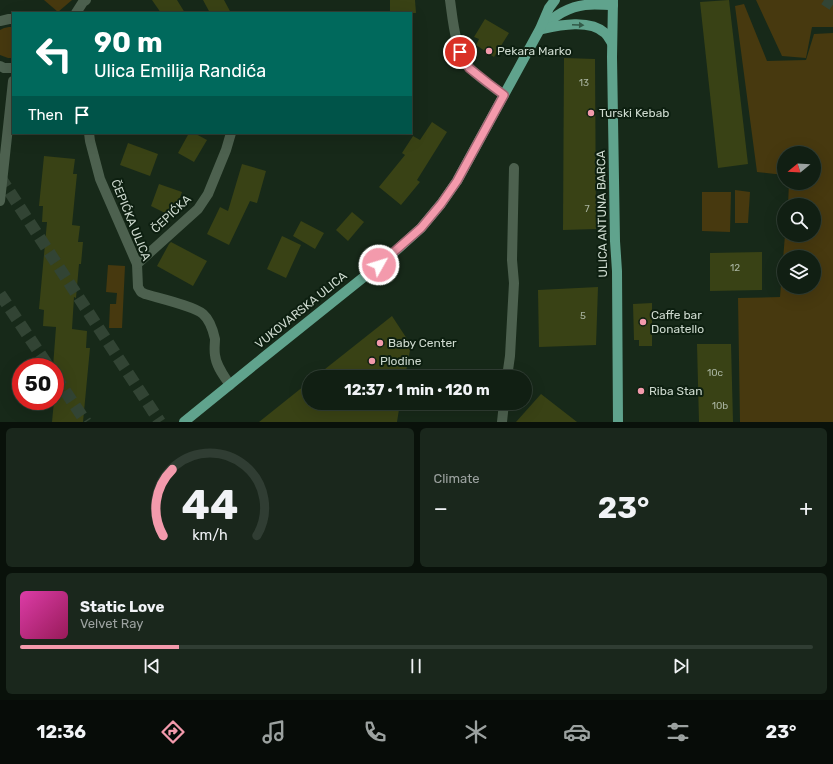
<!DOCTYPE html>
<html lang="en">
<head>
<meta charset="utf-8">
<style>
	:root { --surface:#111f13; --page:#1a271c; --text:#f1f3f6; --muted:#9ca2a0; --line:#303d33; --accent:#f39aac }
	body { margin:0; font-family:Rubik,sans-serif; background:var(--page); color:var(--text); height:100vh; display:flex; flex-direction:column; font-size:15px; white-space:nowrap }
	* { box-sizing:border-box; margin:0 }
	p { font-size:13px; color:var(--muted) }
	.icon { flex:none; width:22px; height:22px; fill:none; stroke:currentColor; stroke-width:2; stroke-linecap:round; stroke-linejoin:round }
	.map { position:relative; height:422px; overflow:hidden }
	.panel { display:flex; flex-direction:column; gap:6px; padding:6px; background:#09110a; flex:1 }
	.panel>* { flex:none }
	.banner { position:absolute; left:12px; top:12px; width:400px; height:122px; border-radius:0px; box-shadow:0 4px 16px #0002,0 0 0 1px var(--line); background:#00695c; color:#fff; overflow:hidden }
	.needle { width:26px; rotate:252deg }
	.controls { position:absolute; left:777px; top:146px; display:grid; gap:8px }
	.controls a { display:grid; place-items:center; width:44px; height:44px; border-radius:50%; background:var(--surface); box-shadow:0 4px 16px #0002,0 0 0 1px var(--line); font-size:20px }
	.speed { position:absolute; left:12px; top:358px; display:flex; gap:8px; font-size:20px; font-weight:700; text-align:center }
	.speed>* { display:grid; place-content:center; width:52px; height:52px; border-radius:50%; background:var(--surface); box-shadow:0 4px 16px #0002,0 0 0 1px var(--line); line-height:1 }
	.speed .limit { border:6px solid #d22; background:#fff; color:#111 }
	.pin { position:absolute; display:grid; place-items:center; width:34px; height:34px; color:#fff; margin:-17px; border:2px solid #fff; border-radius:50%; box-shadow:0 1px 4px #0007 }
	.me { position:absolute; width:44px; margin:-22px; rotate:51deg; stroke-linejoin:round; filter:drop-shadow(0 0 3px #0008) }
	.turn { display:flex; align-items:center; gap:14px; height:84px; padding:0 16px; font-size:18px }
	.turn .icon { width:52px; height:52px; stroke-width:2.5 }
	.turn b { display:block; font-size:28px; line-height:34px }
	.then { display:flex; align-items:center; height:38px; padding:0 16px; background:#0003; gap:8px; font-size:15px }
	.big { font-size:30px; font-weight:700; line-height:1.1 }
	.panel .widget { flex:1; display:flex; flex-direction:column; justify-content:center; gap:6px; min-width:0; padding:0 14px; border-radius:6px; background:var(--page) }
	.panel .dial { align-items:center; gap:0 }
	.dial svg { height:104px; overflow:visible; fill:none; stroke:var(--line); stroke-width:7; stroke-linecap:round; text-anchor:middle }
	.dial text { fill:var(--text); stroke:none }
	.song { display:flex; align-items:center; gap:12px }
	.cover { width:48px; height:48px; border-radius:6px; background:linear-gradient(135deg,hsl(320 70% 55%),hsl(330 70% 35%)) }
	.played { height:4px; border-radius:2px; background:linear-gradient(90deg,var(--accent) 20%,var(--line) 20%) }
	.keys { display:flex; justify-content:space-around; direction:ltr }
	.heat { display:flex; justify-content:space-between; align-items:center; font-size:22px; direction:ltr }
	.panel .tiles { flex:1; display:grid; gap:6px; grid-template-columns:1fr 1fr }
	.widget:last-child { grid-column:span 2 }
	.trip { position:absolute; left:302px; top:370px; width:230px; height:40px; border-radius:20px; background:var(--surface); box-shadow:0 4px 16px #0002,0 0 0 1px var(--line); font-weight:700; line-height:40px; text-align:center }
	.dock { display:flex; height:64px; justify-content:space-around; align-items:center; background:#070c08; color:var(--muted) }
	.dock .icon { width:28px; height:28px }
	.dock .current { color:var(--accent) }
	.dock b { font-size:18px; color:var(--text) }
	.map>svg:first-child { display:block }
</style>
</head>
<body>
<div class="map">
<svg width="833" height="422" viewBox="0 0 833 422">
	<rect width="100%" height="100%" fill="#172919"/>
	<g fill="#47390f" fill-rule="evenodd">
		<path d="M 44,0 L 72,0 L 58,12 Z"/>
		<path d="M 756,0 L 833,0 L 833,27 L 812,27 L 806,58 L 782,56 Z"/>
		<path d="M 744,4 L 767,61 L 806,60 L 814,34 L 833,33 L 833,422 L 740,422 L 738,298 L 780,297 L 785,235 L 814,235 L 814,205 L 788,205 L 789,183 L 814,183 L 814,153 L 784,153 L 784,175 L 757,172 L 735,6 ZM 784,257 L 814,257 L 814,287 L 784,287 Z"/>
		<path d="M 9,27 L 13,27 L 13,58 L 8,58 L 0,55 L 0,30 L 4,28 Z"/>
		<path d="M 735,190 L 750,192 L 748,223 L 735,223 Z"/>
		<path d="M 702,192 L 731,192 L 730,232 L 702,231 Z"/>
		<path d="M 108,265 L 125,266 L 122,328 L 109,328 L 110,304 L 116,304 L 117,293 L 106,292 Z"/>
	</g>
	<g fill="#394215">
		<path d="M 152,0 L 177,0 L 185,13 L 161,13 Z"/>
		<path d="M 203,0 L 224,0 L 231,13 L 210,13 Z"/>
		<path d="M 390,0 L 415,0 L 416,13 L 390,13 Z"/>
		<path d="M 729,0 L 748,164 L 718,168 L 700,2 Z"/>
		<path d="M 485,19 L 509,33 L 494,57 L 476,45 L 479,39 L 474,37 Z"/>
		<path d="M 564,58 L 595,59 L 596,229 L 563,230 Z"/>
		<path d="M 432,122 L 447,132 L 417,180 L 420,182 L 401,205 L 379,187 L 405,155 L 402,153 L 413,136 L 420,140 Z"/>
		<path d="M 189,133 L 194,133 L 207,140 L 194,162 L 178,153 Z"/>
		<path d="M 128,143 L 158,154 L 150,176 L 120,165 Z"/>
		<path d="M 44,156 L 75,159 L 73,174 L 77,174 L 75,194 L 72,225 L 80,226 L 78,242 L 83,242 L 81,264 L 79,264 L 76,298 L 74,297 L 72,329 L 87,331 L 86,348 L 90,348 L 83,422 L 52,422 L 54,401 L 55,401 L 55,367 L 53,367 L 56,327 L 43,326 L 44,310 L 39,309 L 47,222 L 42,222 L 43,206 L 39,206 Z"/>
		<path d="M 242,164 L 266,171 L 257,203 L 250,201 L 229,245 L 207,234 L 220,207 L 228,211 Z"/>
		<path d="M 159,184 L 182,192 L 173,217 L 151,206 Z"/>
		<path d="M 352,212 L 364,222 L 348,241 L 336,230 Z"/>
		<path d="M 301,221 L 324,233 L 315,249 L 293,236 Z"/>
		<path d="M 282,236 L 301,245 L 286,278 L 267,269 Z"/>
		<path d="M 171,242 L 207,261 L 193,286 L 157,266 L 169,244 Z"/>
		<path d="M 762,252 L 762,290 L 710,291 L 710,253 Z"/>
		<path d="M 598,287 L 596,345 L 539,347 L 538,290 Z"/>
		<path d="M 652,303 L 652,346 L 639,346 L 639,340 L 634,340 L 633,304 Z"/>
		<path d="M 392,316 L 411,345 L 405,377 L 315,377 Z"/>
		<path d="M 697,344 L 731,344 L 733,422 L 699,422 Z"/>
		<path d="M 309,382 L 309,403 L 400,403 L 397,422 L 259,422 Z"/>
		<path d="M 541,394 L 577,422 L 516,422 Z"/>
	</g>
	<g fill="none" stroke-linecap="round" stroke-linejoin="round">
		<path stroke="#324434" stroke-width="10" stroke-dasharray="10 5" stroke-linecap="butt" d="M 824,0 L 833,6"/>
		<g stroke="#324434" stroke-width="12" stroke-dasharray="12 6" stroke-linecap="butt">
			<path d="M 0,177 L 160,422"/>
			<path d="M 0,294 L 49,367"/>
			<path d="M 55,376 L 86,422"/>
		</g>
		<g stroke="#4d614f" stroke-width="10">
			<path d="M 450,0 C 453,21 455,51 470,68 C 479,78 493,87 504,95"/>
			<path d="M 76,13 L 83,2 L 86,0"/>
			<path d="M 0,21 L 9,19 L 13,19"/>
			<path d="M 0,66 L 4,68 L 13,68"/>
			<path d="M 89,133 L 90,141 L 100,179 L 137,264 L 138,287 L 141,292 L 145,294 C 158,298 194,306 203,314 C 210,320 213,330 215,339 C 215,344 214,349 215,355 C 216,366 224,376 230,385"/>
			<path d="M 0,201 L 13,81"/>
			<path d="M 137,264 L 198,209 L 208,194 L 226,150 L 231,133"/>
			<path d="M 507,377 L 510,356 L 514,283 L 512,260 L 514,168"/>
			<path d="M 502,422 L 504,403"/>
		</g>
		<g stroke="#60a38d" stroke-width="10">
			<path d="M 613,0 L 612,57 L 615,241 L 617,271 L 618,422"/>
			<path d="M 542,28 C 554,16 568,7 585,5 C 594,4 604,5 613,5"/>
			<path d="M 542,29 C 560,25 590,19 605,33 C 608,36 610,40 612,43"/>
			<path d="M 184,422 L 264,357 L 390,256 L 421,228 L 441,204 L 457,181 L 540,29 L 549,8 L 555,0"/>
		</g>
	</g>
	<defs><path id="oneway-solid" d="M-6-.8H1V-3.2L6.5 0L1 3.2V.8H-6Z"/></defs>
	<use fill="#325a48" href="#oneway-solid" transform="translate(578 25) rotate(2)"/>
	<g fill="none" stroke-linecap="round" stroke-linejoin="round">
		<defs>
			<path id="route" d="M 379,265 L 421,228 L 441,204 L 457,181 L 504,95 L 488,83 L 469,68 L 460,52"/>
		</defs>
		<use href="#route" stroke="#9e6470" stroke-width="10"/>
		<use href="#route" stroke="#f39aac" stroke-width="7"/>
	</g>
	<g fill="#f39aac" stroke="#0d1f10" stroke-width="1.5">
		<circle cx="489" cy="51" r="4"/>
		<circle cx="591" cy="113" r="4"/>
		<circle cx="643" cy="322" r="4"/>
		<circle cx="380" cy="343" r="4"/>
		<circle cx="372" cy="361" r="4"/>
		<circle cx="641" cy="391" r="4"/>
	</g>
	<g text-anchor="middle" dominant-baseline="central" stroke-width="4" stroke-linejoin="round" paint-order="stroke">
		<g font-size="10" fill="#a9b4a0">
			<text x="584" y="83">13</text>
			<text x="587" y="209">7</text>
			<text x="735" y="268">12</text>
			<text x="583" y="316">5</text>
			<text x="715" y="373">10c</text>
			<text x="720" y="406">10b</text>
		</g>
		<g font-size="12" fill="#cedacf" stroke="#0d1f10" text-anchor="start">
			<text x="497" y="51">Pekara Marko</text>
			<text x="599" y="113">Turski Kebab</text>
			<text x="651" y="315">Caffe bar<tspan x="651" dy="14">Donatello</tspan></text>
			<text x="388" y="343">Baby Center</text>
			<text x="380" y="361">Plodine</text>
			<text x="649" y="391">Riba Stan</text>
		</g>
		<g font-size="12" fill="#cedacf" stroke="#0d1f10">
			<text transform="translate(171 214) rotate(-43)">ČEPIĆKA</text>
			<text transform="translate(602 214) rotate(-91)">ULICA ANTUNA BARCA</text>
			<text transform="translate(131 220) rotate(68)">ČEPIĆKA ULICA</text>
			<text transform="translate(301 310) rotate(-39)">VUKOVARSKA ULICA</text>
		</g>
	</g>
</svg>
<div class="controls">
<a><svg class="needle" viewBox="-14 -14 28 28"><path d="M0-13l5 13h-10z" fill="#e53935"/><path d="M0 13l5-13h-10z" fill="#9ca2a0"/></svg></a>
<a><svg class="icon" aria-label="search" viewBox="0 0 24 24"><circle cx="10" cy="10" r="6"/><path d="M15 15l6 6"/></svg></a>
<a><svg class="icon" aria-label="layers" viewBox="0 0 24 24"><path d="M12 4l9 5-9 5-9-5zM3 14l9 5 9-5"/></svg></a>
</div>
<div class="speed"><div class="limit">50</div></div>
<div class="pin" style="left:460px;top:52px;background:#d93025"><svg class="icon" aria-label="arrive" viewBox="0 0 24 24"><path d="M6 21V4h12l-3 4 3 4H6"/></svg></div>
<svg class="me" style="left:379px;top:265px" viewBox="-20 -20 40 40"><circle r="17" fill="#f39aac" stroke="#fff" stroke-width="3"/><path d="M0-11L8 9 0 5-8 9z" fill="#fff"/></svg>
<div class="trip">12:37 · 1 min · 120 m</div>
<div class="banner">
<div class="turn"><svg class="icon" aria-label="left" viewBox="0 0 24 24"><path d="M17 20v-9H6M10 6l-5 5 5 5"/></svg><div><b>90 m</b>Ulica Emilija Randića</div></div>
<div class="then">Then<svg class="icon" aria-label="arrive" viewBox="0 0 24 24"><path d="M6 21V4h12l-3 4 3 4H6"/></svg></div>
</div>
</div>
<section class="panel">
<div class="tiles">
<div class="widget dial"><svg viewBox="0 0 100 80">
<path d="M14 69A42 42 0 1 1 86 69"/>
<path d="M14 69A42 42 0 0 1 21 18" stroke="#f39aac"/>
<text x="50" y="56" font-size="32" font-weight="700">44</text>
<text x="50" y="72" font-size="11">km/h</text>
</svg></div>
<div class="widget"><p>Climate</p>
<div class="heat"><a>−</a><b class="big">23°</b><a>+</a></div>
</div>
<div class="widget">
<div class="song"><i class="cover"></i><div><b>Static Love</b><p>Velvet Ray</p></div></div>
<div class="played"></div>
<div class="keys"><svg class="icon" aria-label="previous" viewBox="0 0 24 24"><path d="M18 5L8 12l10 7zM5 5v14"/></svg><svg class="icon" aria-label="pause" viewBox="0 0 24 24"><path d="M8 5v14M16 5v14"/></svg><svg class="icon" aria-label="next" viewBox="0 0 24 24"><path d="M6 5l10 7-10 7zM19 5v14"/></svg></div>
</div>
</div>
</section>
<nav class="dock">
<b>12:36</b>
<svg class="icon current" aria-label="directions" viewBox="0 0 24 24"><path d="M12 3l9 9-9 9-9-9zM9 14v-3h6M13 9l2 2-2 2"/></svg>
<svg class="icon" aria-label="music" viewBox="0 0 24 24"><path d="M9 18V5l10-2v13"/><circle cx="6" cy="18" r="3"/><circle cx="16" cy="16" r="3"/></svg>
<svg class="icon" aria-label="phone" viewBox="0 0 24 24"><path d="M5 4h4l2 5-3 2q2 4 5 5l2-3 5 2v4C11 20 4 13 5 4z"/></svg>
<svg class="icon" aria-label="climate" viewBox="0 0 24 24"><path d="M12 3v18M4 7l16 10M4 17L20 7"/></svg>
<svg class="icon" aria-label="car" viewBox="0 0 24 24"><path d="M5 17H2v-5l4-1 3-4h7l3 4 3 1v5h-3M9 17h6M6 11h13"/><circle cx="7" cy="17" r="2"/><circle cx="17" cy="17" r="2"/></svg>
<svg class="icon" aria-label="filters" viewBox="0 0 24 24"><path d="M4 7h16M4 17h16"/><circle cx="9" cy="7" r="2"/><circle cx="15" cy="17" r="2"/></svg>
<b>23°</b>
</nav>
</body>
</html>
